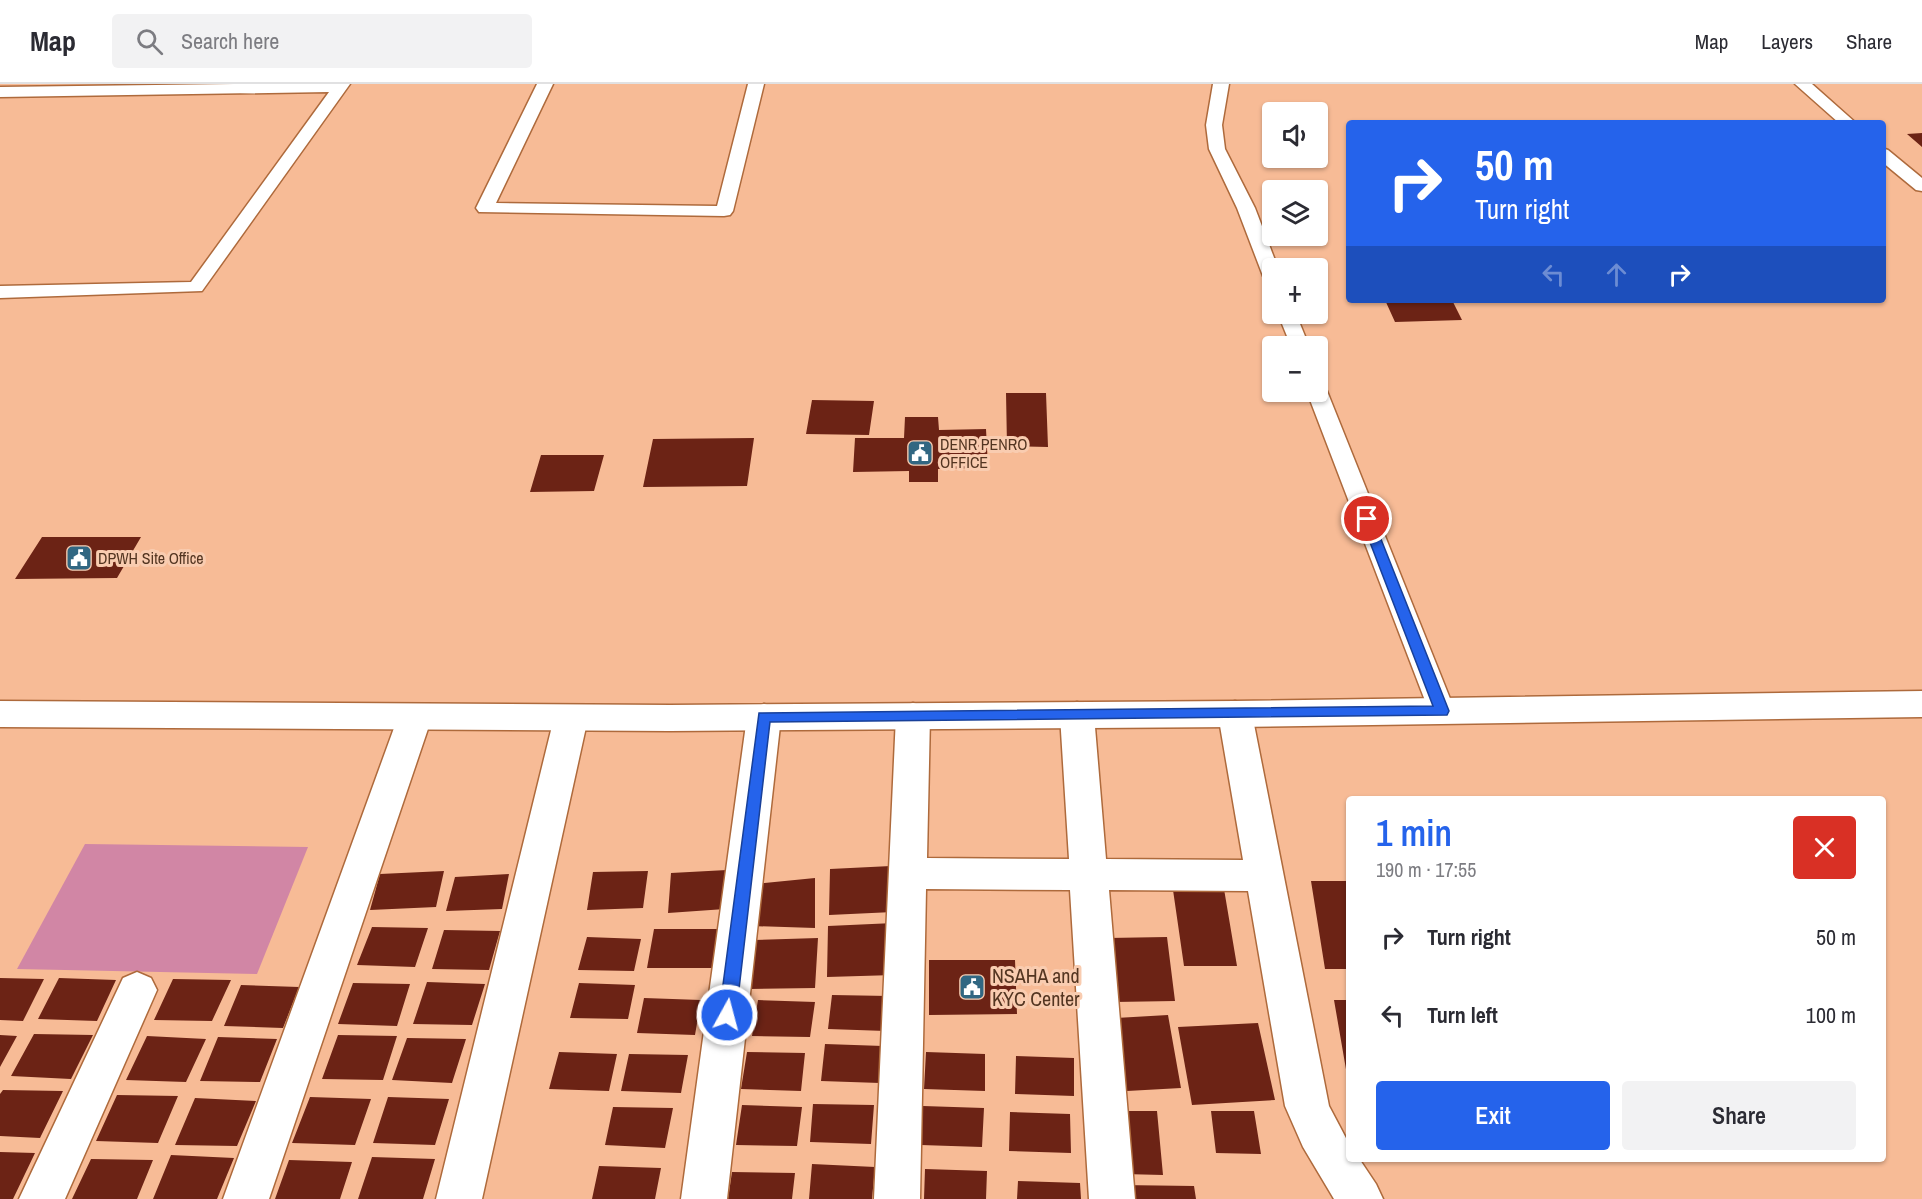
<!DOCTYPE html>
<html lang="en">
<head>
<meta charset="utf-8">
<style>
  body { margin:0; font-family:"Archivo Narrow",sans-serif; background:#f2f2f3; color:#2b2b33; height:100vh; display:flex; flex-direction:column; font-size:22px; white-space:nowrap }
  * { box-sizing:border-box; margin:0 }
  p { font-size:20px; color:#7c7c81 }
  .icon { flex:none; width:33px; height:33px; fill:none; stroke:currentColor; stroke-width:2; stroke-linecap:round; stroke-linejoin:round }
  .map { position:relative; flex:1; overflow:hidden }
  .side { position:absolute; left:1346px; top:712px; width:540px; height:366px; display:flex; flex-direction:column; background:#fff; border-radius:6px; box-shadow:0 2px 4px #0004 }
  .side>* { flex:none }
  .hud { position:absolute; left:1346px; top:36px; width:540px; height:183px; border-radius:6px; box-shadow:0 2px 4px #0004; background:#2563eb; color:#fff; overflow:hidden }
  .tools { position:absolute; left:1262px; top:18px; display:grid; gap:12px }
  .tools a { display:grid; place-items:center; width:66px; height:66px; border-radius:6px; background:#fff; box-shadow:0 2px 4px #0004; font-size:30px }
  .pin { position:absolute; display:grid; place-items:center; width:51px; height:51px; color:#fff; margin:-26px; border:3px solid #fff; border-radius:50%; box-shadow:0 2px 6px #0007 }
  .me { position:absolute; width:66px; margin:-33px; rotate:7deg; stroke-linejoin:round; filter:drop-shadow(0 0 4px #0008) }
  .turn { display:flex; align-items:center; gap:21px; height:126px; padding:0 30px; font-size:27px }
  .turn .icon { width:78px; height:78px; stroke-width:2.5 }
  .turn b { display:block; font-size:42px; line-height:51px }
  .lanes { display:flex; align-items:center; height:57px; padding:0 30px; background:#0003; justify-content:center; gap:30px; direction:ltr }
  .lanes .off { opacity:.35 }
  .round { display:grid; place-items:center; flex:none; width:63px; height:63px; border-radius:6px; background:#f2f2f3 }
  .overview { display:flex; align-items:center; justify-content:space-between; height:102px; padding:0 30px }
  h1 { font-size:36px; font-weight:600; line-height:45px; color:#2563eb }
  .cta { display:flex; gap:12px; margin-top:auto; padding:12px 30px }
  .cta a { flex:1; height:69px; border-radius:6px; background:#2563eb; color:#fff; font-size:24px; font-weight:600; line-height:69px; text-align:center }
  .cta a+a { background:#f2f2f3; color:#2b2b33 }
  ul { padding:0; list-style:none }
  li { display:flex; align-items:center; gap:18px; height:78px; padding:0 30px }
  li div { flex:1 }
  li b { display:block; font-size:22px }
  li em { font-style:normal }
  header { display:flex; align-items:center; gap:36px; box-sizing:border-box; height:84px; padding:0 30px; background:#fff; border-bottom:2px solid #e1e1e2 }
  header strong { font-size:28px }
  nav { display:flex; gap:33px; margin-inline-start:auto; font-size:21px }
  .search { width:420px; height:54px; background:#f2f2f3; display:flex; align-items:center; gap:15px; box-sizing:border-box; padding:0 21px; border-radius:6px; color:#7c7c81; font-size:22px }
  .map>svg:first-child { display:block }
  .green { fill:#d186a5 }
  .building { fill:#6c2315 }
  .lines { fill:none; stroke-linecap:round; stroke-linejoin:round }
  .service-casing { stroke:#ae6a3c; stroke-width:3 }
  .minor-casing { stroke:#ae6a3c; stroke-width:3 }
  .tertiary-casing { stroke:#ae6a3c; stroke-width:3 }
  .service { fill:#fff; fill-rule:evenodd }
  .minor { fill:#fff; fill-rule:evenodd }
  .tertiary { fill:#fff; fill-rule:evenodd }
  .route { fill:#2563eb; stroke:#184099; stroke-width:1.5 }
  .labels { text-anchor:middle; stroke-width:6; stroke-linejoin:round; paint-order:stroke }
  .poi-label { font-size:16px; fill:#533521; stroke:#f9ccb0; text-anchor:start }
  .near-poi-label { font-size:20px; fill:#533521; stroke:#f9ccb0; text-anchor:start }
</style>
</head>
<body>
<header>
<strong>Map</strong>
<div class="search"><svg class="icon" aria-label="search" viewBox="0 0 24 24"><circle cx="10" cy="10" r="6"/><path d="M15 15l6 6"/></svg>Search here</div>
<nav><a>Map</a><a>Layers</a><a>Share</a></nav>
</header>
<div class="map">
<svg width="1922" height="1115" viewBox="0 0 1922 1115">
  <rect width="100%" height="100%" fill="#f7bb96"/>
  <path class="green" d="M 85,760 L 308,763 L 257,890 L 17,885 Z"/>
  <path class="building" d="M 1922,49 L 1922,63 L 1907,50 Z
    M 1385,216 L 1452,216 L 1462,236 L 1395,238 Z
    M 1006,309 L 1046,309 L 1048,363 L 1007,362 Z
    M 812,316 L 874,317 L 869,351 L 806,350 Z
    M 905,333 L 938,333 L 939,346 L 986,345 L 988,384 L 938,385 L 938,398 L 909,398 L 909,387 L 853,388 L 855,354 L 904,354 Z
    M 754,354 L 747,402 L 643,403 L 653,355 Z
    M 541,371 L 604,371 L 594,407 L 530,408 Z
    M 42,453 L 141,453 L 117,494 L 15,495 Z
    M 891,782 L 893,828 L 829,831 L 830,785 Z
    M 727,786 L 725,825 L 668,829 L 671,789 Z
    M 444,787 L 436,823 L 370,826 L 380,790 Z
    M 648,787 L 643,824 L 587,826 L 593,788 Z
    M 509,790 L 502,825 L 446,827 L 455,793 Z
    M 815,794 L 815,844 L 752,842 L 754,800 Z
    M 1311,797 L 1348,797 L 1348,885 L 1325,885 Z
    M 1224,805 L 1237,882 L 1184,882 L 1173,806 Z
    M 894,839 L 894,891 L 827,893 L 828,842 Z
    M 372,843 L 428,844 L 415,883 L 357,881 Z
    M 654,845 L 721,845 L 715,884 L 647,884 Z
    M 444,846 L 500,847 L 489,886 L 432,885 Z
    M 587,853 L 641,855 L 634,887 L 578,886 Z
    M 1167,853 L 1175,917 L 1114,918 L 1108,854 Z
    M 818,854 L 815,904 L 749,905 L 753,856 Z
    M 929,876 L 1015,876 L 1017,930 L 929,931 Z
    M 0,894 L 44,895 L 23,937 L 0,936 Z
    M 59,894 L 116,896 L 97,937 L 38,935 Z
    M 173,895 L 231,896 L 212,937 L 154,936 Z
    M 427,898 L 485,900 L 472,941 L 413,940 Z
    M 353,899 L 410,900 L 397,942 L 338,940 Z
    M 579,899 L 635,901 L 628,935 L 570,934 Z
    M 241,901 L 299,903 L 283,944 L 224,942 Z
    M 832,911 L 889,912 L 886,947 L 828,945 Z
    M 644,914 L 701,916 L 695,951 L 637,949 Z
    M 758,916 L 815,918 L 810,953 L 752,952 Z
    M 1334,916 L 1348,916 L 1348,991 L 1347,991 Z
    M 1168,931 L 1181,1004 L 1127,1007 L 1116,934 Z
    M 1258,939 L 1275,1016 L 1192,1021 L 1178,943 Z
    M 34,950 L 93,951 L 71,995 L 11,992 Z
    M 0,951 L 17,952 L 0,983 Z
    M 338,951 L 397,952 L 383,996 L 322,995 Z
    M 147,952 L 206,955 L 186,998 L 126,996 Z
    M 218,953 L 277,955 L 260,998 L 200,997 Z
    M 407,954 L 466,955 L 452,999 L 392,996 Z
    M 825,960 L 883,962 L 880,999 L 821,997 Z
    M 559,968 L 617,970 L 609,1007 L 549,1005 Z
    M 747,968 L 805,969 L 801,1007 L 741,1005 Z
    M 926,968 L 985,970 L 985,1007 L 924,1005 Z
    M 629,970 L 688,971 L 681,1009 L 621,1007 Z
    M 1016,972 L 1074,974 L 1074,1012 L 1015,1010 Z
    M 3,1006 L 63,1007 L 40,1054 L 0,1052 L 0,1010 Z
    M 117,1011 L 178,1012 L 158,1059 L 96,1057 Z
    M 310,1013 L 371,1015 L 355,1061 L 292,1059 Z
    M 388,1013 L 449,1015 L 435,1061 L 373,1059 Z
    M 195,1014 L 256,1017 L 237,1062 L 175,1061 Z
    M 813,1020 L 874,1021 L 871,1060 L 810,1058 Z
    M 742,1021 L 802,1023 L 797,1062 L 736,1061 Z
    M 923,1022 L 984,1024 L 982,1063 L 921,1061 Z
    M 613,1023 L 673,1024 L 665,1064 L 605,1061 Z
    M 1119,1027 L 1157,1027 L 1163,1091 L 1123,1090 Z
    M 1211,1027 L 1254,1027 L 1261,1070 L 1216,1069 Z
    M 1010,1028 L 1070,1030 L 1071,1069 L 1009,1067 Z
    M 0,1068 L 35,1069 L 13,1115 L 0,1115 Z
    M 171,1071 L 234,1074 L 217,1115 L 153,1115 Z
    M 372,1073 L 435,1075 L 423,1115 L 358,1115 Z
    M 91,1075 L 153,1076 L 137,1115 L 72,1115 Z
    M 289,1076 L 352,1078 L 340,1115 L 275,1115 Z
    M 812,1080 L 875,1083 L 872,1115 L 809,1115 Z
    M 599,1082 L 661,1084 L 655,1115 L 592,1115 Z
    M 925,1085 L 987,1087 L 986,1115 L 924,1115 Z
    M 732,1088 L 795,1089 L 792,1115 L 728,1115 Z
    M 1018,1097 L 1080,1099 L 1081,1115 L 1017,1115 Z
    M 1120,1101 L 1194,1102 L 1196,1115 L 1121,1115 Z"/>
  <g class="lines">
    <g class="service-casing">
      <path id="service" d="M 234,0 L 350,0 L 202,207 L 0,214 L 0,202 L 191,198 L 329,8 L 0,13 L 0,3 Z
        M 537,0 L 553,0 L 496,119 L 717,122 L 748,0 L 764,0 L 733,127 L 730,131 L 724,132 L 479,128 L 476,124 Z
        M 1213,0 L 1229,0 L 1222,41 L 1225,65 L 1255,124 L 1278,184 L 1272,184 L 1272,197 L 1266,196 L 1263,192 L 1237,124 L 1209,65 L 1206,41 Z
        M 1795,0 L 1812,0 L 1856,39 L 1839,39 Z
        M 1882,64 L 1888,66 L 1922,94 L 1922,107 L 1916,106 L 1882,78 Z
        M 1278,230 L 1296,230 L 1309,262 L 1291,262 Z
        M 1317,301 L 1324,303 L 1327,307 L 1455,627 L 1451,634 L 1442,636 L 1433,634 L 1429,627 L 1307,308 L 1317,308 Z"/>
    </g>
    <g class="minor-casing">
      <path id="minor" d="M 1235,617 L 1247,621 L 1252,630 L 1329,1022 L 1348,1058 L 1348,1076 L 1360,1076 L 1376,1100 L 1383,1115 L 1334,1115 L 1303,1063 L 1285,1022 L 1248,807 L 1109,806 L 1135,1115 L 1089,1115 L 1070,806 L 926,805 L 920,1115 L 874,1115 L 896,632 L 901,623 L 913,619 L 925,623 L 930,632 L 927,774 L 1069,775 L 1060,631 L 1065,622 L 1077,618 L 1089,622 L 1094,631 L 1106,775 L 1243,776 L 1218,630 L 1223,621 Z
        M 415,620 L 427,624 L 432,633 L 269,1115 L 223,1115 L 398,633 L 403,624 Z
        M 764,620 L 776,624 L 781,633 L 727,1115 L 681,1115 L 747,633 L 752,624 Z
        M 571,621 L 583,625 L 588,634 L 482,1115 L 436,1115 L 554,634 L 559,625 Z
        M 137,888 L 151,894 L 157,906 L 65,1115 L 19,1115 L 123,894 Z"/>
    </g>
    <g class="tertiary-casing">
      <path id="tertiary" d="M 1922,607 L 1922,633 L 1235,643 L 670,647 L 0,643 L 0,617 L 670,621 L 1235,617 Z"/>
    </g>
    <use href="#service" class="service"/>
    <use href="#minor" class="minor"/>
    <use href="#tertiary" class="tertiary"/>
  </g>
  <path class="route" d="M 1367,431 L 1373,435 L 1449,627 L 1447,631 L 770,638 L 736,931 L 733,937 L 727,939 L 721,937 L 719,931 L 759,629 L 1433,622 L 1361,435 Z"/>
  <defs>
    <g id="civic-square" transform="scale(1.35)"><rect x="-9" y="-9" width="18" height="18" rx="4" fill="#316782" stroke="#f9ccb0"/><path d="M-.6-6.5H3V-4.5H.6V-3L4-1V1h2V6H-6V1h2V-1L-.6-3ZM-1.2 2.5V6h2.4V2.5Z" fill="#fff"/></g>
  </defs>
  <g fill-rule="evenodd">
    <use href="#civic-square" x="920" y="369"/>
    <use href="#civic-square" x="79" y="474"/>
    <use href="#civic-square" x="972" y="903"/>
  </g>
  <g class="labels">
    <g class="poi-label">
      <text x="940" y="366">DENR PENRO<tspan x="940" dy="18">OFFICE</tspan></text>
      <text x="98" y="480">DPWH Site Office</text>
    </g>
    <g class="near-poi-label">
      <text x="992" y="899">NSAHA and<tspan x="992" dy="23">KYC Center</tspan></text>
    </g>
  </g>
</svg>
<div class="tools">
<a><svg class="icon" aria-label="sound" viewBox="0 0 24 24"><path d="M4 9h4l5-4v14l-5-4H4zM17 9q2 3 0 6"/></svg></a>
<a><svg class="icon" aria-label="layers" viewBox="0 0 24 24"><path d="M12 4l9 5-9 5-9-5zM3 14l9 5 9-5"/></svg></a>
<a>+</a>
<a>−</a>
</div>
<div class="pin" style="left:1367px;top:435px;background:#d93025"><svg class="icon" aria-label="arrive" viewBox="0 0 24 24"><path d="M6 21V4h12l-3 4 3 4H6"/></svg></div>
<svg class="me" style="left:727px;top:931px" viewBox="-20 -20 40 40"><circle r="17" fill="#2563eb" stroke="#fff" stroke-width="3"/><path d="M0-11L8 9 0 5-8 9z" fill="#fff"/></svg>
<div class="hud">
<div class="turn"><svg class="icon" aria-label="right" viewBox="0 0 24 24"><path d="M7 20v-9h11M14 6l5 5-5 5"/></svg><div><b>50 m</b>Turn right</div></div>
<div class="lanes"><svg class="icon off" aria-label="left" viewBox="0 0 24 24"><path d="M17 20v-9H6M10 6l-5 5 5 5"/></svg><svg class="icon off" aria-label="ahead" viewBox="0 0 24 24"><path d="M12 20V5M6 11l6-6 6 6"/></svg><svg class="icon" aria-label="right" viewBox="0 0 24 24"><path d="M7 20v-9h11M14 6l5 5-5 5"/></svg></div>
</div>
<section class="side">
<div class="overview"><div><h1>1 min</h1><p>190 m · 17:55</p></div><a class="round" style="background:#d93025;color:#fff"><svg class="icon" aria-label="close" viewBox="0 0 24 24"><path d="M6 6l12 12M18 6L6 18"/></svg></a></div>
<ul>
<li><svg class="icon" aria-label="right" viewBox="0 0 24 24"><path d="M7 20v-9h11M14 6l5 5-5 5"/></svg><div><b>Turn right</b></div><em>50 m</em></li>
<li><svg class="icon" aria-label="left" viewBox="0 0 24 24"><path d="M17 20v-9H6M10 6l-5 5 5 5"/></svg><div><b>Turn left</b></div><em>100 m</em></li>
</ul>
<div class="cta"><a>Exit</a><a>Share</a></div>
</section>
</div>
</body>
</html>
